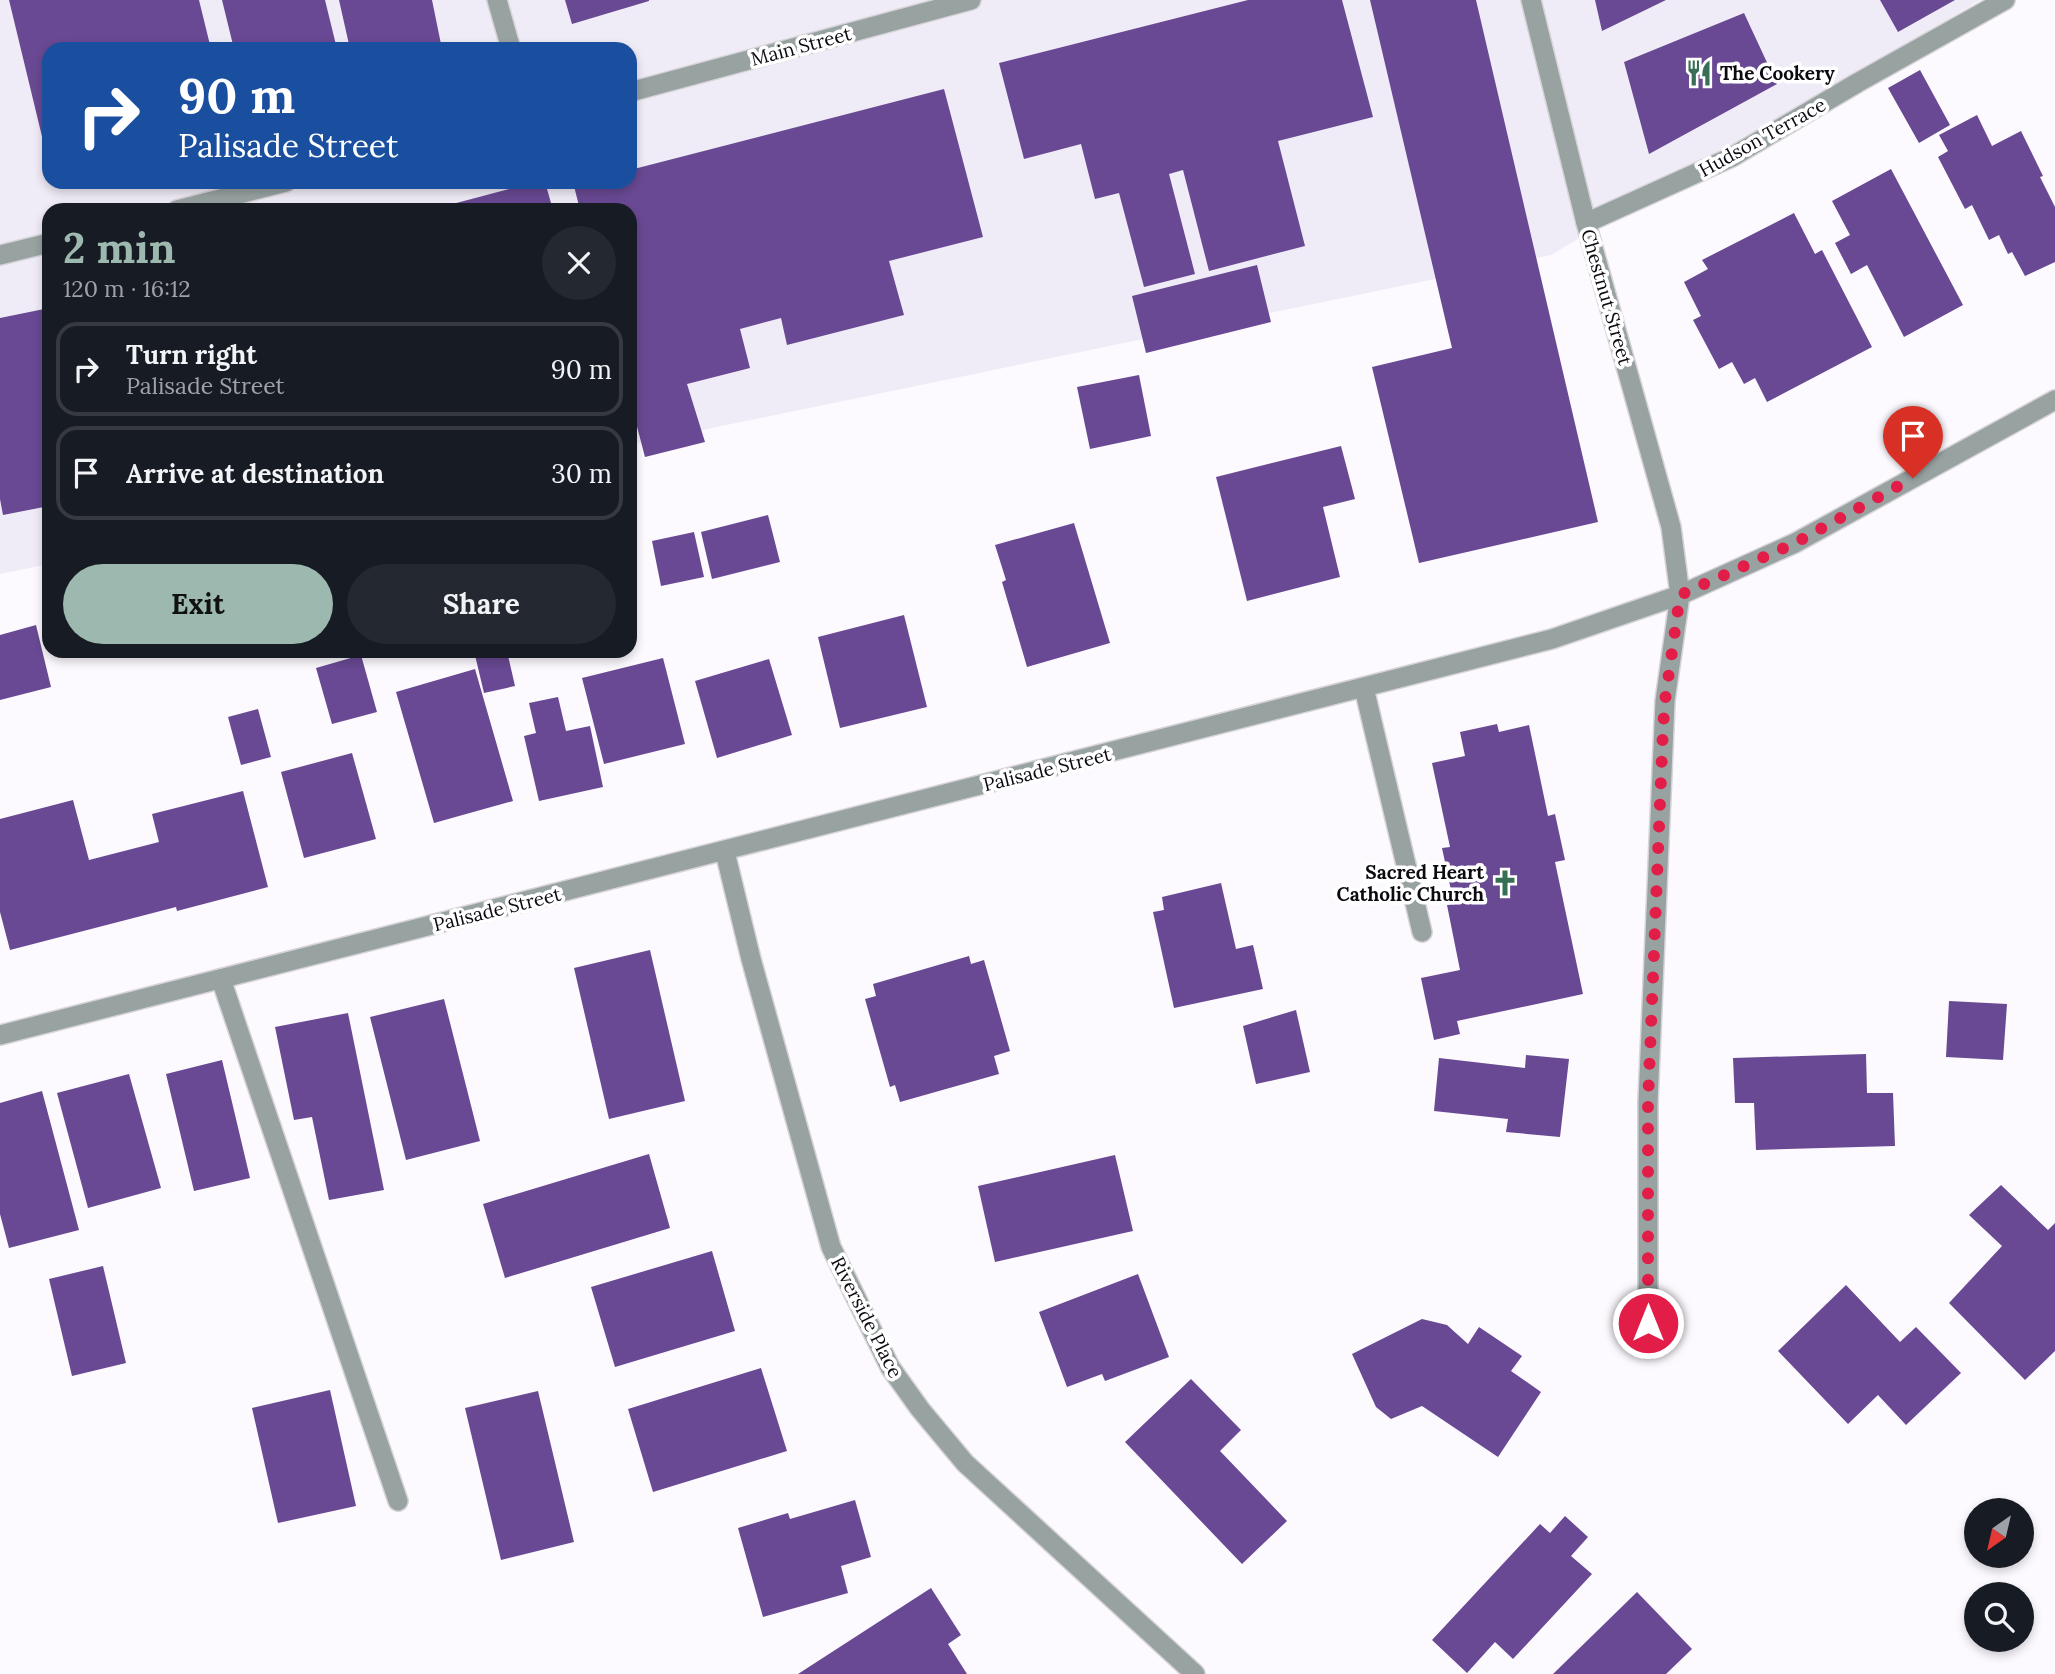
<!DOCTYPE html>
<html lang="en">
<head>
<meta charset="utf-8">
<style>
  body { margin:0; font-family:Lora,serif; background:#242831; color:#f1f3f6; height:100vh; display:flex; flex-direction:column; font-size:26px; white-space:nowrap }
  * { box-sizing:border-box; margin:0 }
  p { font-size:23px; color:#9ea1a6 }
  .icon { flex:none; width:38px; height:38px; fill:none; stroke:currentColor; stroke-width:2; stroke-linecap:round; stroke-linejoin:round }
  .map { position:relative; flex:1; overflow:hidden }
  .panel { position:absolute; left:42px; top:203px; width:595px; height:455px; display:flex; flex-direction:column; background:#171b24; border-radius:21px; box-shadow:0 4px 10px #0003 }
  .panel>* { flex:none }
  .hud { position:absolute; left:42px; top:42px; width:595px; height:147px; border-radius:21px; box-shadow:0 4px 10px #0003; background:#1a4fa0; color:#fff; overflow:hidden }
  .needle { width:46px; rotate:214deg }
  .tools { position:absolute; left:1964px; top:1498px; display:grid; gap:14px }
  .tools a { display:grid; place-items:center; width:70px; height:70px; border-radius:50%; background:#171b24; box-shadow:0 4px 10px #0003; font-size:35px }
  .pin { position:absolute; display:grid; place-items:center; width:60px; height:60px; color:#fff; margin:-72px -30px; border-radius:50% 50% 50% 0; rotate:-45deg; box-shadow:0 0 7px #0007 }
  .pin .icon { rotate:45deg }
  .me { position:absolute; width:77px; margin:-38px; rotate:0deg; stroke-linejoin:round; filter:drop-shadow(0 0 5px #0008) }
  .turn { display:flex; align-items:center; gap:24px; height:147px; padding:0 21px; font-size:32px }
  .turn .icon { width:91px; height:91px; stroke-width:2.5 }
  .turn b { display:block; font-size:49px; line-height:60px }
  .round { display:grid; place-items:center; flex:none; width:74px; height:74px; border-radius:37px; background:#242831 }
  .summary { display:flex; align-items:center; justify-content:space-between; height:119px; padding:0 21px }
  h1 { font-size:42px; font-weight:700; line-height:52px; color:#9db8ae }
  .button { display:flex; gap:14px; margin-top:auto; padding:14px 21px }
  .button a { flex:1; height:80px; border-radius:42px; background:#9db8ae; color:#111; font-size:28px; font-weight:700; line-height:80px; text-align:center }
  .button a+a { background:#242831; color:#f1f3f6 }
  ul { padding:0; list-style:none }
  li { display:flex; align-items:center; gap:21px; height:94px; margin:0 14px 10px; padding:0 7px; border:4px solid #363941; border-radius:21px }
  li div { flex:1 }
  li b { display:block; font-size:26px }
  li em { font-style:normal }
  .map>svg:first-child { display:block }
  .built { fill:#f0ecf7; fill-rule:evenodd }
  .building { fill:#694993 }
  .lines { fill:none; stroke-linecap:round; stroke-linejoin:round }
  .service-casing { stroke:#d6d4d8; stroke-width:22 }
  .minor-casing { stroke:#d6d4d8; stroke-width:22 }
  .service { stroke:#98a2a1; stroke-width:19 }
  .minor { stroke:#98a2a1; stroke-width:19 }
  .route { stroke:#e11d48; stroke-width:12; stroke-dasharray:0 21.6 }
  .labels { text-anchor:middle; stroke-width:7; stroke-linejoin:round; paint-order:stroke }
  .street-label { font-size:19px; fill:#0c0a10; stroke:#fff }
  .poi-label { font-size:19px; font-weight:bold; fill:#0c0a10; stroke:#fff; text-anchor:start }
</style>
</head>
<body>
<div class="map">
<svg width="2055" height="1674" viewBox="0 0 2055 1674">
  <rect width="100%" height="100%" fill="#fcfafe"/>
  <path class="built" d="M 0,0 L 1980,0 L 1551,255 L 630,445 L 630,210 L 49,210 L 49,564 L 0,574 ZM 49,49 L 630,49 L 630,182 L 49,182 Z"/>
  <path class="building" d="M 9,0 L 199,0 L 211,49 L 49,49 L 49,148 L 45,149 Z
    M 222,0 L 325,0 L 337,49 L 234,49 Z
    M 339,0 L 432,0 L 442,49 L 401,49 L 400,44 L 377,49 L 350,49 Z
    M 565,0 L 649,0 L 649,1 L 572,24 Z
    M 1248,0 L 1342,0 L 1373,117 L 1278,141 L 1305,246 L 1209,271 L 1183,170 L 1169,174 L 1195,274 L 1144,287 L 1119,193 L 1095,199 L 1081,144 L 1024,159 L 999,63 Z
    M 1370,0 L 1476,0 L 1598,522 L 1419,563 L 1372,367 L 1452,348 Z
    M 1595,0 L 1666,0 L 1602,31 Z
    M 1880,0 L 1955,0 L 1898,32 Z
    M 1744,13 L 1777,84 L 1649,154 L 1624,62 Z
    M 1920,70 L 1950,125 L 1919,143 L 1888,88 Z
    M 944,89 L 983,237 L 889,261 L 904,315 L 787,345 L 781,318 L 740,329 L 750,368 L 687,384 L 705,442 L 645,457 L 630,400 L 630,210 L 580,210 L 574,186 L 590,182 L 630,182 L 630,170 Z
    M 1977,115 L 1992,146 L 2021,131 L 2043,176 L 2040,177 L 2055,207 L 2055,262 L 2025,276 L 2012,252 L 2008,254 L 1999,235 L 1989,240 L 1972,205 L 1965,209 L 1938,157 L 1948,151 L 1939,135 Z
    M 1891,169 L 1963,305 L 1904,337 L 1867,265 L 1851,274 L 1835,243 L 1850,235 L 1832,201 Z
    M 536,182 L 545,182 L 553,210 L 430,210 Z
    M 1794,213 L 1815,254 L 1822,250 L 1872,347 L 1767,402 L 1755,378 L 1744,384 L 1732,362 L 1719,369 L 1693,320 L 1701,316 L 1684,282 L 1708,269 L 1702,260 Z
    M 1257,265 L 1271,322 L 1146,353 L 1132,296 Z
    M 49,308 L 49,506 L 3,515 L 0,499 L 0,318 Z
    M 1139,375 L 1151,436 L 1090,449 L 1077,387 Z
    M 1341,446 L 1355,499 L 1323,507 L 1340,577 L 1247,601 L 1216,477 Z
    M 768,515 L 780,562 L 712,579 L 701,532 Z
    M 1074,523 L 1110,643 L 1027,667 L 1002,582 L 1006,580 L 995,545 Z
    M 694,532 L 704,577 L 661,586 L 652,541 Z
    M 904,615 L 927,707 L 840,728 L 818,637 Z
    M 36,625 L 51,687 L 0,700 L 0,635 Z
    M 474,651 L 507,651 L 515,686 L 484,693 Z
    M 361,655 L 377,712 L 332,724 L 316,668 Z
    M 663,658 L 685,744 L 604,764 L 582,678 Z
    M 769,659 L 792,735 L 717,758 L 695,681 Z
    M 475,669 L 513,801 L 434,823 L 396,692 Z
    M 558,697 L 566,731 L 590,726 L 603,787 L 539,801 L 524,736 L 536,733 L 529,703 Z
    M 258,709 L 271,757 L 241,765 L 228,717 Z
    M 1497,724 L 1499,732 L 1529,725 L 1548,816 L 1555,814 L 1565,860 L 1555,862 L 1583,994 L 1457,1021 L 1460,1034 L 1434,1040 L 1421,978 L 1460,970 L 1447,905 L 1454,904 L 1442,848 L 1450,847 L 1432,763 L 1465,756 L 1460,732 Z
    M 352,753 L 376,839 L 304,858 L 281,772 Z
    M 243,791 L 268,887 L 177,911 L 176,907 L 10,950 L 0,912 L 0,819 L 73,800 L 89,860 L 159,842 L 152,814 Z
    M 1221,883 L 1236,949 L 1253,945 L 1263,989 L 1174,1008 L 1153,912 L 1164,910 L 1162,897 Z
    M 650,950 L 685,1101 L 609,1119 L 574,968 Z
    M 969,956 L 971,964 L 984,960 L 1010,1051 L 994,1056 L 999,1074 L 900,1102 L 895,1085 L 890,1087 L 865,999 L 876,996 L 873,984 Z
    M 444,999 L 480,1141 L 406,1160 L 370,1017 Z
    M 1949,1001 L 2007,1004 L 2003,1060 L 1946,1057 Z
    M 1296,1010 L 1310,1072 L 1256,1084 L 1243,1026 Z
    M 348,1013 L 384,1190 L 329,1200 L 312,1117 L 294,1120 L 275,1027 Z
    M 1866,1054 L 1867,1093 L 1893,1093 L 1895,1146 L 1756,1150 L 1754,1103 L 1735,1103 L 1733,1058 Z
    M 1526,1055 L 1569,1059 L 1560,1137 L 1506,1132 L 1508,1119 L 1434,1111 L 1439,1058 L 1525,1068 Z
    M 222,1060 L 250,1178 L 194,1191 L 166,1074 Z
    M 129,1074 L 161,1188 L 88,1208 L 57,1093 Z
    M 42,1091 L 79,1230 L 9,1248 L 0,1214 L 0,1103 Z
    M 649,1154 L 670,1228 L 505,1278 L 483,1204 Z
    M 1115,1155 L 1133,1231 L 995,1262 L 978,1186 Z
    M 2001,1185 L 2048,1230 L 2055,1223 L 2055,1351 L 2025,1380 L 1949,1303 L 2002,1246 L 1969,1215 Z
    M 712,1251 L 735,1331 L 615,1367 L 591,1287 Z
    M 103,1266 L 126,1363 L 72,1376 L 49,1279 Z
    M 1138,1274 L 1169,1357 L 1105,1381 L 1102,1374 L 1067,1387 L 1039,1312 Z
    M 1846,1285 L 1900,1342 L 1916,1327 L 1961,1373 L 1906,1425 L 1878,1395 L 1848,1424 L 1778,1351 Z
    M 1422,1319 L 1447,1325 L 1468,1344 L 1479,1327 L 1522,1356 L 1511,1371 L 1541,1392 L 1498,1457 L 1422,1406 L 1391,1419 L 1376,1407 L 1352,1354 Z
    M 761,1368 L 787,1451 L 653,1492 L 628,1409 Z
    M 1191,1379 L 1241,1430 L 1220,1451 L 1287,1521 L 1242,1564 L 1125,1442 Z
    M 330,1390 L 356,1506 L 278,1523 L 252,1408 Z
    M 538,1391 L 574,1542 L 501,1560 L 465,1408 Z
    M 855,1500 L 871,1557 L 841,1566 L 848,1593 L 763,1617 L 738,1528 L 788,1513 L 790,1519 Z
    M 1565,1516 L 1588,1537 L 1571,1556 L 1592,1574 L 1513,1659 L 1495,1642 L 1467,1673 L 1432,1640 L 1540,1524 L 1550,1533 Z
    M 931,1588 L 961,1635 L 948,1644 L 967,1674 L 798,1674 Z
    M 1637,1592 L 1692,1649 L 1666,1674 L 1553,1674 Z"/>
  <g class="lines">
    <g class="service-casing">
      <path id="service" d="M 1586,223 L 1732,157 L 1857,83 L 2005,0
        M 1364,688 L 1422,932
        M 221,979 L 398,1501"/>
    </g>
    <g class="minor-casing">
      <path id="minor" d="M 497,0 L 511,49
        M 1531,0 L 1586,223 L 1671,527 L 1680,595 L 1665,701 L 1648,1102 L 1648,1323
        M 630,92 L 971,0
        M 177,210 L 286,182
        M 0,255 L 49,243
        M 725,852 L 751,959 L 831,1247 L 890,1367 L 920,1409 L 965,1463 L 1195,1674
        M 0,1035 L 1552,639 L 1680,595 L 1795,543 L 2055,400"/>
    </g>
    <use href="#service" class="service"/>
    <use href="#minor" class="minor"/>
  </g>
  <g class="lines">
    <path class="route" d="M 1648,1323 L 1648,1102 L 1663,728 L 1665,701 L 1680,595 L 1795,543 L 1913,478"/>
  </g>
  <defs>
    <g id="restaurant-bare" transform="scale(2.1)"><path d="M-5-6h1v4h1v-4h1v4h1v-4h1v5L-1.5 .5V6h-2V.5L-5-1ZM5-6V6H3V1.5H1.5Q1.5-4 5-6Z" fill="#376f56" stroke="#fff" stroke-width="2.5" paint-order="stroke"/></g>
    <g id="church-bare" transform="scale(2.1)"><path d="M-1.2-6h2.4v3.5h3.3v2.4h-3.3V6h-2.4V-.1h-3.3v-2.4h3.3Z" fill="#376f56" stroke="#fff" stroke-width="2.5" paint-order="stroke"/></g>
  </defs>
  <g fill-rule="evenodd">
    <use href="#restaurant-bare" x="1699" y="73"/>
    <use href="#church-bare" x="1505" y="883"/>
  </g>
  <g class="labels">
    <g class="street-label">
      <text transform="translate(801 46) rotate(-15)" y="7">Main Street</text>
      <text transform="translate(1762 137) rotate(-29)" y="7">Hudson Terrace</text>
      <text transform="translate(1607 297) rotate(74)" y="7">Chestnut Street</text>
      <text transform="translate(1047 769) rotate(-14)" y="7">Palisade Street</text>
      <text transform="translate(497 909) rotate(-14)" y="7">Palisade Street</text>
      <text transform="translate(867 1317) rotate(63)" y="7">Riverside Place</text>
    </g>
    <g class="poi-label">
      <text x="1720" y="80">The Cookery</text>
      <text x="1484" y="879" text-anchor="end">Sacred Heart<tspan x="1484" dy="22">Catholic Church</tspan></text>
    </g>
  </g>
</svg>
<div class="tools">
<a><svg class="needle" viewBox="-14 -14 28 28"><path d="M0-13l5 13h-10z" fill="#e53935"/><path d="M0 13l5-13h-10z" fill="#9ea1a6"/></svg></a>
<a><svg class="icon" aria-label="search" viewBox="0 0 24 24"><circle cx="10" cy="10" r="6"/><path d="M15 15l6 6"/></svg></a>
</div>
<div class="pin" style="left:1913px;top:478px;background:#d93025"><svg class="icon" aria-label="arrive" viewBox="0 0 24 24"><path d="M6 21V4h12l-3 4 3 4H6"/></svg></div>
<svg class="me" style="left:1648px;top:1323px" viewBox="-20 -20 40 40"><circle r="17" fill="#e11d48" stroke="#fff" stroke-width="3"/><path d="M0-11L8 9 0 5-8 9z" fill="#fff"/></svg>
<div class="hud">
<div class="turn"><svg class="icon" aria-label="right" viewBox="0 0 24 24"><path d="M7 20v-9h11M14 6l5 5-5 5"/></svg><div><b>90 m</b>Palisade Street</div></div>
</div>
<section class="panel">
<div class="summary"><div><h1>2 min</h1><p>120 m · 16:12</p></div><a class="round"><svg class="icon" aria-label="close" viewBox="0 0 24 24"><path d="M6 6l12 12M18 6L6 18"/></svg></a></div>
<ul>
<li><svg class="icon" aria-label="right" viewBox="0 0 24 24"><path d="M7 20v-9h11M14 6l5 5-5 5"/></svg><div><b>Turn right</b><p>Palisade Street</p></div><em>90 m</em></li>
<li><svg class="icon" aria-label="arrive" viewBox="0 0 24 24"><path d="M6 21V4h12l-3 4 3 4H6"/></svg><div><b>Arrive at destination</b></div><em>30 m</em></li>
</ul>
<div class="button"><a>Exit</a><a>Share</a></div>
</section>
</div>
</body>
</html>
